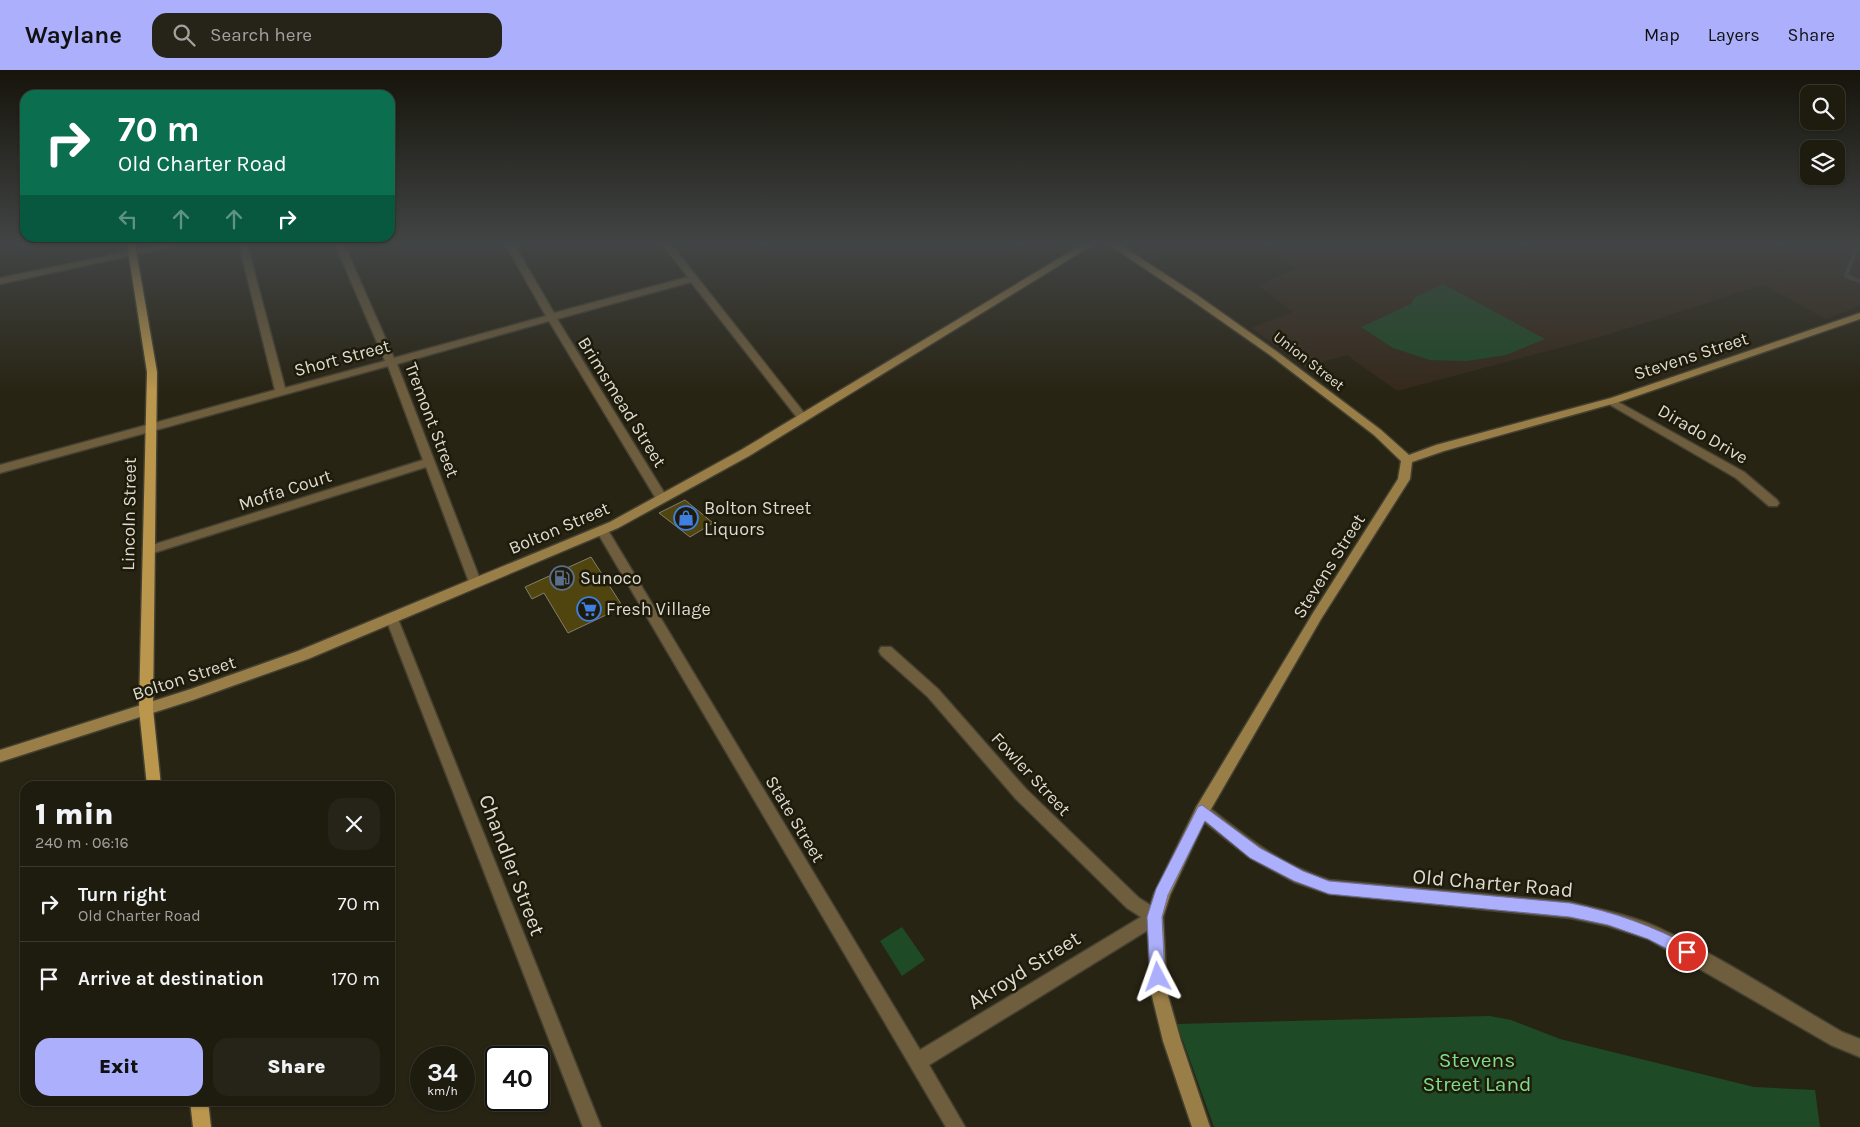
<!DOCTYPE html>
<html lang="en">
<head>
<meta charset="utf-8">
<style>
  body { margin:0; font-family:Karla,sans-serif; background:#262418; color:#f1f3f6; height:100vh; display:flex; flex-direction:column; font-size:19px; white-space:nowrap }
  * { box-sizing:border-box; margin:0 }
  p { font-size:16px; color:#a1a19e }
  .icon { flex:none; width:28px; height:28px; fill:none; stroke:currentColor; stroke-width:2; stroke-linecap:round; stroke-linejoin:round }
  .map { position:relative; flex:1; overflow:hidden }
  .drawer { position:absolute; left:20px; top:711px; width:375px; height:325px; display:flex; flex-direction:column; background:#1e1b0f; border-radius:15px; box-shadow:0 1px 4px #0004,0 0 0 1px #3c392f }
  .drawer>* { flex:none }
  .hud { position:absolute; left:20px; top:20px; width:375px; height:152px; border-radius:15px; box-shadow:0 1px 4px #0004,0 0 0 1px #3c392f; background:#0b6e4f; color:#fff; overflow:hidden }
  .fabs { position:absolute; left:1800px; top:15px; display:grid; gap:10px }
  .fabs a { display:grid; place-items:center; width:45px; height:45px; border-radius:10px; background:#1e1b0f; box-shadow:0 1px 4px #0004,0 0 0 1px #3c392f; font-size:25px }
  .speed { position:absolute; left:410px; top:976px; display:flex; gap:10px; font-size:25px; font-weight:700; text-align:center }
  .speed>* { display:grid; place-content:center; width:65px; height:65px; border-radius:50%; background:#1e1b0f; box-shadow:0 1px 4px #0004,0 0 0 1px #3c392f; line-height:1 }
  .speed small { font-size:12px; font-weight:400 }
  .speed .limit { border:2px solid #111; border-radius:8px; background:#fff; color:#111 }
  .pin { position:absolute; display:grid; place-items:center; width:42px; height:42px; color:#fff; margin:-21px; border:2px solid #fff; border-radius:50%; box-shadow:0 1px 5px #0007 }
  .me { position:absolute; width:55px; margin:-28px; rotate:356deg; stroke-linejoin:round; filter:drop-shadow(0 0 4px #0008) }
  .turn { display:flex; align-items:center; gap:18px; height:105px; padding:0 15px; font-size:22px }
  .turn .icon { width:65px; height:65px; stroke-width:2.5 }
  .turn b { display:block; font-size:35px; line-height:42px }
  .lanes { display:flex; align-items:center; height:48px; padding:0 15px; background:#0003; justify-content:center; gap:25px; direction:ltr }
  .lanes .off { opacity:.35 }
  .round { display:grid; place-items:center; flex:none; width:52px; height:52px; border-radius:15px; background:#262418 }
  .headline { display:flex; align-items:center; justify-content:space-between; height:85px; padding:0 15px }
  h1 { font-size:30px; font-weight:800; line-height:38px }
  .action { display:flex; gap:10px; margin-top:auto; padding:10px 15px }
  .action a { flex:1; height:58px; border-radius:15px; background:#acaffb; color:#111; font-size:20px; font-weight:800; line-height:58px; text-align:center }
  .action a+a { background:#262418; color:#f1f3f6 }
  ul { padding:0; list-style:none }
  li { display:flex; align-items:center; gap:15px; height:75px; padding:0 15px; border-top:1px solid #3c392f }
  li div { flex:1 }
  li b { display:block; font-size:19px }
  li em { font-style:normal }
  header { display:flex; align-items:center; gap:30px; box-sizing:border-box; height:70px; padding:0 25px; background:#acaffb; color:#111 }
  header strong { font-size:24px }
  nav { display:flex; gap:28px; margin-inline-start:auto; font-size:18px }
  .search { width:350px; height:45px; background:#262418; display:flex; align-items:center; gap:12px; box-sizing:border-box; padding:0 18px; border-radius:15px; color:#a1a19e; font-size:19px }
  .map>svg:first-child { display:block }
  .education { fill:#35291b }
  .green { fill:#1e4a26 }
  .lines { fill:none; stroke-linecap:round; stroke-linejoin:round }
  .stream { stroke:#444a4c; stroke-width:4 }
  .building { fill:#50450f; stroke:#827e6c }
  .street-casing { stroke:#454132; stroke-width:3 }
  .secondary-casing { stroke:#454132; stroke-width:3 }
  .primary-casing { stroke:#454132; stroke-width:3 }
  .street { fill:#6f5e3d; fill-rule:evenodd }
  .secondary { fill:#9a7e47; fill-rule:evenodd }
  .primary { fill:#bb974e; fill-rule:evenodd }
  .route { fill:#acaffb; stroke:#7072a3 }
  .labels { text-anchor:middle; stroke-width:5; stroke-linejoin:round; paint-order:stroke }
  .far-street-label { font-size:15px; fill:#dddbd1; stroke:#1e1b0b }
  .street-label { font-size:18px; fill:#dddbd1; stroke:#1e1b0b }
  .poi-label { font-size:18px; fill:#dddbd1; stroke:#1e1b0b; text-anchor:start }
  .near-street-label { font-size:21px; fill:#dddbd1; stroke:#1e1b0b }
  .near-park-label { font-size:21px; fill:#7cde8b; stroke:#1e1b0b }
</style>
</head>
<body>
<header>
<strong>Waylane</strong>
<div class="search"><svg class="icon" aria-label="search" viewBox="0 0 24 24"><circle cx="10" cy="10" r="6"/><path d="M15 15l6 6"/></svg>Search here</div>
<nav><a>Map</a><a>Layers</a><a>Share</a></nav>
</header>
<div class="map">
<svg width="1860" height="1057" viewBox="0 0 1860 1057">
  <rect width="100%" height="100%" fill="#282414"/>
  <path class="education" d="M 1123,174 L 1195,174 L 1149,191 Z
    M 1258,174 L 1860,174 L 1860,236 L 1826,249 L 1763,215 L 1600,267 L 1397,321 L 1347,285 L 1305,297 L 1251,258 L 1293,242 L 1257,215 L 1296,199 Z"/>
  <path class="green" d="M 1443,214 L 1545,269 L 1506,285 L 1467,291 L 1430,290 L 1393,278 L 1361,257 L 1411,234 L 1414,228 Z
    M 902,857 L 925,890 L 902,906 L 880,871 Z
    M 1490,946 L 1511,950 L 1560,969 L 1754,1017 L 1815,1020 L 1820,1057 L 1214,1057 L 1177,954 Z"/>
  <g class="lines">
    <path class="stream" d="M 1860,178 L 1856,179 L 1846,206 L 1860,211"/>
  </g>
  <path class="building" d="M 685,430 L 713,453 L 690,467 L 659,443 Z
    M 591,487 L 623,537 L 568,563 L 544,523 L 532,529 L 525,517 Z"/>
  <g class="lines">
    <g class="street-casing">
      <path id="street" d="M 165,174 L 184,174 L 0,214 L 0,208 Z
        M 239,174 L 247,174 L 285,318 L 385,291 L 335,174 L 344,174 L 394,288 L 546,246 L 505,174 L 514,174 L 554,243 L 688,207 L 662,174 L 671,174 L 808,348 L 807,350 L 799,350 L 691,212 L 557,249 L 668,429 L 662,433 L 658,432 L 549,251 L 397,294 L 481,512 L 475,517 L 469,512 L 426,397 L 150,484 L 144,480 L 146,477 L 423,390 L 388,296 L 0,403 L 0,395 L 275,320 Z
        M 1611,328 L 1744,402 L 1777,430 L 1779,433 L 1777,436 L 1769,436 L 1736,408 L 1607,333 L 1606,331 Z
        M 602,456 L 606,457 L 920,980 L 1141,847 L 1127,838 L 1016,729 L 928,627 L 881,585 L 879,581 L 881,577 L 891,577 L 938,619 L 1026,719 L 1139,828 L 1161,842 L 1163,847 L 1161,852 L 929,995 L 965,1057 L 946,1057 L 596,460 Z
        M 392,544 L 396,546 L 398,549 L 601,1057 L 583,1057 L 386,549 L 388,546 Z
        M 1202,734 L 1207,736 C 1249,769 1278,793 1329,810 L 1570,832 C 1599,839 1630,845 1657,857 C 1721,887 1782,927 1842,962 L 1860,969 L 1860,987 L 1831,975 L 1648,869 L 1608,856 L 1570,848 L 1329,824 L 1294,812 L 1250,788 L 1197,746 L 1195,741 L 1197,736 Z"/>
    </g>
    <g class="secondary-casing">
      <path id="secondary" d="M 1083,174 L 1094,174 L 749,386 L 618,458 L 308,589 L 193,630 L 0,692 L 0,680 L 191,619 L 298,581 L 610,452 L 741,380 Z
        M 1108,174 L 1119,174 L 1197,225 L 1276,281 L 1381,360 L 1409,385 L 1436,375 L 1611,328 L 1860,243 L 1860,249 L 1619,332 L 1444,381 L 1412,392 L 1410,409 L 1321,549 L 1207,746 L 1170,825 L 1163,847 L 1167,922 L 1181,971 L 1210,1057 L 1192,1057 L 1163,971 L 1151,922 L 1147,847 L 1154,824 L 1197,736 L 1313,543 L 1398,409 L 1401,391 L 1374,365 L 1270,285 L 1190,229 Z"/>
    </g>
    <g class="primary-casing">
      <path id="primary" d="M 127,174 L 135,174 L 157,302 L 153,639 L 161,716 L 147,716 L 139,639 L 147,302 Z
        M 190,1031 L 208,1031 L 211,1057 L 193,1057 Z"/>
    </g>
    <use href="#street" class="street"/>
    <use href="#secondary" class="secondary"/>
    <use href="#primary" class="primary"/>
  </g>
  <linearGradient id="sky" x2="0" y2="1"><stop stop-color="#16140b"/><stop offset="0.54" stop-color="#424545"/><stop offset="1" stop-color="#424545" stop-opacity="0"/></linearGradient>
  <rect width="1860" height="322" fill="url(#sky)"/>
  <path class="route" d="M 1202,735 L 1260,778 L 1303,801 L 1329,811 L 1570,833 C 1614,842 1653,856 1692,877 L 1694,882 L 1692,887 L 1687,889 L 1648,869 L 1608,855 L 1570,847 L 1329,824 L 1294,811 L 1250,788 L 1205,751 L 1168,825 L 1162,847 L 1165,907 L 1163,912 L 1158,915 L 1152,912 L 1150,907 L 1147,847 L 1156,819 L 1198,737 Z"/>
  <defs>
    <g id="shop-ring" transform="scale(1.25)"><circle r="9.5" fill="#1e1b0b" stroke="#3f7fe0" stroke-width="1.5"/><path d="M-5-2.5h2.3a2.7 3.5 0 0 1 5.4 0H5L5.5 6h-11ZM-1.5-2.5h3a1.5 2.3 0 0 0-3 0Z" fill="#3f7fe0"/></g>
    <g id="fuel-ring" transform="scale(1.25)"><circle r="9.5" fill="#1e1b0b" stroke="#5c6f8a" stroke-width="1.5"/><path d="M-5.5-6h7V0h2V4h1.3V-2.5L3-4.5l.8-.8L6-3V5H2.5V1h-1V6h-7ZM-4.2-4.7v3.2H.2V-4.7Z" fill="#5c6f8a"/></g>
    <g id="supermarket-ring" transform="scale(1.25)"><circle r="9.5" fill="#1e1b0b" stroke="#3f7fe0" stroke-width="1.5"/><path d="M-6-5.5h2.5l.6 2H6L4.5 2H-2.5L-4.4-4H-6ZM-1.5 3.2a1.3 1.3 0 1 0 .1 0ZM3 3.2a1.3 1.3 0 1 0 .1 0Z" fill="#3f7fe0"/></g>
  </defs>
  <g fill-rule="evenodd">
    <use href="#shop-ring" x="686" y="448"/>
    <use href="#fuel-ring" x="562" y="508"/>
    <use href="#supermarket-ring" x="589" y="539"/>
  </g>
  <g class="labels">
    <g class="far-street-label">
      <text transform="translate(1309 291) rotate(38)" y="5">Union Street</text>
    </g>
    <g class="street-label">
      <text transform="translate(1691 286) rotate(-18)" y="6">Stevens Street</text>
      <text transform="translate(342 288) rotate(-15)" y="6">Short Street</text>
      <text transform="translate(622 332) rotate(58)" y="6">Brimsmead Street</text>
      <text transform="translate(432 350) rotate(69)" y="6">Tremont Street</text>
      <text transform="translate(1703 364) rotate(30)" y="6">Dirado Drive</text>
      <text transform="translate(285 420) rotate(-18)" y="6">Moffa Court</text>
      <text transform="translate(129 444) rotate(-89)" y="6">Lincoln Street</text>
      <text transform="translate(559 458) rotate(-23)" y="6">Bolton Street</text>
      <text transform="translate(1329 496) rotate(-58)" y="6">Stevens Street</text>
      <text transform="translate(184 608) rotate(-18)" y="6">Bolton Street</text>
      <text transform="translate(1031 704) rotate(47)" y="6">Fowler Street</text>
      <text transform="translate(795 749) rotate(59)" y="6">State Street</text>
    </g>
    <g class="poi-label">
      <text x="704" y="444">Bolton Street<tspan x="704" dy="21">Liquors</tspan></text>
      <text x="580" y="514">Sunoco</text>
      <text x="606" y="545">Fresh Village</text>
    </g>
    <g class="near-street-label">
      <text transform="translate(512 795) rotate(69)" y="7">Chandler Street</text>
      <text transform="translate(1493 813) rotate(5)" y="7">Old Charter Road</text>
      <text transform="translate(1024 900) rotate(-32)" y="7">Akroyd Street</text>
    </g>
    <g class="near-park-label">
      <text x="1477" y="997">Stevens<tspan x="1477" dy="24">Street Land</tspan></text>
    </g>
  </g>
</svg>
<div class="fabs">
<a><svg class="icon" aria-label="search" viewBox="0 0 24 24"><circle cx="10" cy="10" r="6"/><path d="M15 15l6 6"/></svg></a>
<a><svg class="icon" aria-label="layers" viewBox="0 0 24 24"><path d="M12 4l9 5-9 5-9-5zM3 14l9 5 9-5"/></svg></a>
</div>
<div class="speed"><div>34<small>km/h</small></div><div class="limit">40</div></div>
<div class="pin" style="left:1687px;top:882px;background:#d93025"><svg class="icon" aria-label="arrive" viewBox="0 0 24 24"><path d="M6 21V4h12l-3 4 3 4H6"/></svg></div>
<svg class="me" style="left:1158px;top:907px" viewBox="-20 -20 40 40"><path d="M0-17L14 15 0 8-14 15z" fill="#acaffb" stroke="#fff" stroke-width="4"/></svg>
<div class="hud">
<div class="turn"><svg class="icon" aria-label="right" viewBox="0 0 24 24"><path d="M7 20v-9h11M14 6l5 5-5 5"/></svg><div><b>70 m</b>Old Charter Road</div></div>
<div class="lanes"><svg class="icon off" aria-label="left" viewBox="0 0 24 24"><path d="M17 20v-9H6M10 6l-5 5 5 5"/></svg><svg class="icon off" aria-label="ahead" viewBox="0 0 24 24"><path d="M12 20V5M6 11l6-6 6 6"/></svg><svg class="icon off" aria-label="ahead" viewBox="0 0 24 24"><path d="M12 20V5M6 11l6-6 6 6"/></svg><svg class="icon" aria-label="right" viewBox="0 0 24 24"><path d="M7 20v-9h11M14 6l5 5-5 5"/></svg></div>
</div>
<section class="drawer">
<div class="headline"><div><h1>1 min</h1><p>240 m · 06:16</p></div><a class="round"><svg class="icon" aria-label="close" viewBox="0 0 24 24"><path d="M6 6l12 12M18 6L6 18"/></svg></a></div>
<ul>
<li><svg class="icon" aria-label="right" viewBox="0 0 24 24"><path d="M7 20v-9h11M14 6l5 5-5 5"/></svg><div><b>Turn right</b><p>Old Charter Road</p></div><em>70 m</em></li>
<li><svg class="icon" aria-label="arrive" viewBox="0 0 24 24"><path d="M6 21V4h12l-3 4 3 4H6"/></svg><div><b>Arrive at destination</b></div><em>170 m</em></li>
</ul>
<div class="action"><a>Exit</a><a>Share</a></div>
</section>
</div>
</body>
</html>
